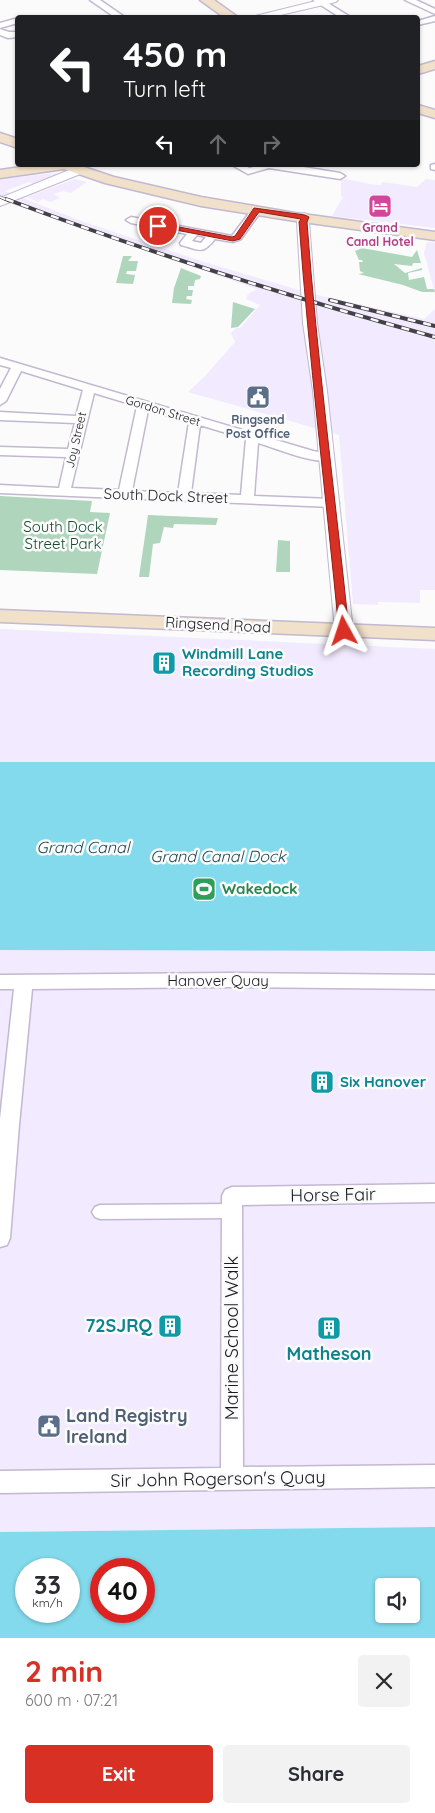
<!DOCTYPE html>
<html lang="en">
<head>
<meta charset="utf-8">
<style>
  body { margin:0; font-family:Quicksand,sans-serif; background:#f2f2f3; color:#2b2b33; height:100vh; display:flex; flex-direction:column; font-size:19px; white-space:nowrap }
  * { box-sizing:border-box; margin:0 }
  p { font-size:16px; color:#7c7c81 }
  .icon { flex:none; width:28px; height:28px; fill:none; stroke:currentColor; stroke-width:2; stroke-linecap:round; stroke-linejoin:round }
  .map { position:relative; height:1638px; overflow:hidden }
  .sheet { display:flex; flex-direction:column; background:#fff; flex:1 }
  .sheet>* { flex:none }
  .guide { position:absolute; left:15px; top:15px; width:405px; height:152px; border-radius:5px; box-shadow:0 1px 4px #0004; background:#202124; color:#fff; overflow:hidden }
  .controls { position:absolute; left:375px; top:1578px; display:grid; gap:10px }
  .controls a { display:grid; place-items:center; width:45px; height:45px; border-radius:5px; background:#fff; box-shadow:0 1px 4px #0004; font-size:25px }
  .speed { position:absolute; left:15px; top:1558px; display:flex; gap:10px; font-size:25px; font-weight:700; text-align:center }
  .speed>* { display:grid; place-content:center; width:65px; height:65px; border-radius:50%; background:#fff; box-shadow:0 1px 4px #0004; line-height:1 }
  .speed small { font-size:12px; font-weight:400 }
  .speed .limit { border:8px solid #d22; background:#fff; color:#111 }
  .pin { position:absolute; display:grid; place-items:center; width:42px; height:42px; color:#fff; margin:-21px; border:2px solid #fff; border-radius:50%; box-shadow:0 1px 5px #0007 }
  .me { position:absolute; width:55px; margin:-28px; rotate:355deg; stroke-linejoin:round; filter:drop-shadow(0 0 4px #0008) }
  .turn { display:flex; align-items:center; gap:18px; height:105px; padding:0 25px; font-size:22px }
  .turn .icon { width:65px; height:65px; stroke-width:2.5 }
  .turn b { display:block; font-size:35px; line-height:42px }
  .lanes { display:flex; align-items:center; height:48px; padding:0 25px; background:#0003; justify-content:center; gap:25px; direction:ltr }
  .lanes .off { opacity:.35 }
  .round { display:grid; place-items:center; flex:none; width:52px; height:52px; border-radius:5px; background:#f2f2f3 }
  .head { display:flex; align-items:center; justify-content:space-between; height:85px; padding:0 25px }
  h1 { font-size:30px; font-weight:700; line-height:38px; color:#d93025 }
  .action { display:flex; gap:10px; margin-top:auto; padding:10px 25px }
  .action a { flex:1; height:58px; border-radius:5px; background:#d93025; color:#fff; font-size:20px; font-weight:700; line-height:58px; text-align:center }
  .action a+a { background:#f2f2f3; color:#2b2b33 }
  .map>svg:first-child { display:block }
  .built { fill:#f2eafe }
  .green { fill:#afd6bc }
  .water { fill:#82daec; fill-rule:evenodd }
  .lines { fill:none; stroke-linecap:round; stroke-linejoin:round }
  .pedestrian-casing { stroke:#c2b8d1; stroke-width:3 }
  .minor-casing { stroke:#c2b8d1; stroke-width:3 }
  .tertiary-casing { stroke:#c2b8d1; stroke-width:2 }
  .secondary-casing { stroke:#c2b8d1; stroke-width:3 }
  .pedestrian { fill:#fff; fill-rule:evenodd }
  .minor { fill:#fff; fill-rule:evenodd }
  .tertiary { fill:#fff; fill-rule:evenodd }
  .secondary { fill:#f1e1ca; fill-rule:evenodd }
  .rail-far1-casing { stroke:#434148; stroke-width:3 }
  .rail-casing { stroke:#434148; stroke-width:4 }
  .rail-far1 { stroke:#fbfbfb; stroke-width:2; stroke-dasharray:6; stroke-linecap:butt }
  .rail { stroke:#fbfbfb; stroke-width:2.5; stroke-dasharray:8; stroke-linecap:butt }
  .route { fill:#d93025; stroke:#8d1f18 }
  .labels { text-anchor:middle; stroke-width:5; stroke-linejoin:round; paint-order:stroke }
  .far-hotel-label { font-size:12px; font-weight:bold; fill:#b23c85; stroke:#fbfbfb }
  .far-street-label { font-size:12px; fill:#1b1821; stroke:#fbfbfb }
  .far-service-label { font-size:12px; font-weight:bold; fill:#4e5e75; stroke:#fbfbfb }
  .street-label { font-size:15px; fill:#1b1821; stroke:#fbfbfb }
  .park-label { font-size:15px; fill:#194a2f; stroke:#fbfbfb }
  .culture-label { font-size:15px; font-weight:bold; fill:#0d838f; stroke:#fbfbfb; text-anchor:start }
  .leisure-label { font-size:15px; font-weight:bold; fill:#27864d; stroke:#fbfbfb; text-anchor:start }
  .water-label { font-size:16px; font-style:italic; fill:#214a52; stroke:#fbfbfb }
  .near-street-label { font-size:18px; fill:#1b1821; stroke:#fbfbfb }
  .near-culture-label { font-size:18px; font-weight:bold; fill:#0d838f; stroke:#fbfbfb; text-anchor:end }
  .near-service-label { font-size:18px; font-weight:bold; fill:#4e5e75; stroke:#fbfbfb; text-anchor:start }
</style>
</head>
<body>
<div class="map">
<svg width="435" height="1638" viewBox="0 0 435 1638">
  <rect width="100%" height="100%" fill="#fbfbfb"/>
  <path class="built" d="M 55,173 L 60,176 L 34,185 L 29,182 L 5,191 L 84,222 L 204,262 L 309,293 L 424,319 L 435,309 L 435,590 L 420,590 L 420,603 L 378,602 L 378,605 L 353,604 L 339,435 L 188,392 L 206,375 L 235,342 L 231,333 L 236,328 L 240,328 L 260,305 L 246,299 L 248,294 L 257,289 L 0,200 L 0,179 Z
    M 341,178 L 370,184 L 380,185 L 383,182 L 417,187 L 426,179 L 435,180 L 435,228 L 332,216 L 343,197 L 341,196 Z
    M 75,179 L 87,182 L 71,193 L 63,191 L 54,194 L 60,198 L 50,202 L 43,199 L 38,202 L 27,197 Z
    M 427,242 L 435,243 L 435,293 L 424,253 Z
    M 0,629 L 435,649 L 435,1527 L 0,1532 Z"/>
  <path class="green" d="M 362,248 L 412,257 L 417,250 L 421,263 L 413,263 L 412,266 L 394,264 L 405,273 L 422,268 L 422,270 L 408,273 L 409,280 L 424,277 L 427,289 L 434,289 L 435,292 L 422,292 L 403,285 L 358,274 L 364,273 L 360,271 L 359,262 L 363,262 L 362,260 L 359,260 L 355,251 Z
    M 123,256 L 132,256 L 128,261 L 138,261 L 136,271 L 127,271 L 126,274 L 135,275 L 133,284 L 116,283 Z
    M 181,268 L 201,276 L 200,279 L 195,280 L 194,286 L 188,286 L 188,290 L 193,290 L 192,296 L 187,296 L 186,299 L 192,300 L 191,304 L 172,303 L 174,288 Z
    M 233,302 L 255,309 L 238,327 L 231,328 Z
    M 0,496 L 92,501 L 90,512 L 110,513 L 97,574 L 0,570 Z
    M 148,515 L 217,518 L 218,518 L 216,525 L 174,524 L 173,528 L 164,527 L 160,543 L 153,544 L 149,577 L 139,577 Z
    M 278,540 L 290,541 L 290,572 L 276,572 Z"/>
  <path class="water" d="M 0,762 L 435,762 L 435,951 L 0,950 Z
    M 435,1527 L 435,1638 L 0,1638 L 0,1532 ZM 26,1569 L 69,1569 L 69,1611 L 26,1611 ZM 101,1569 L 144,1569 L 144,1611 L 101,1611 ZM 384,1586 L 411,1586 L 411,1614 L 384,1614 Z"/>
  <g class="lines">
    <g class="pedestrian-casing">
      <path id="pedestrian" d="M 232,1204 L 237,1206 L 240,1211 L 237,1216 L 232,1218 L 100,1219 L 95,1217 L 92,1212 L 95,1207 L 100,1205 Z"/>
    </g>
    <g class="minor-casing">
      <path id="minor" d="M 90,0 L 100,0 L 126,18 L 116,18 Z
        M 313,0 L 323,0 L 352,18 L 341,18 Z
        M 405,0 L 416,0 L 435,9 L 435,14 Z
        M 435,16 L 435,21 L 418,25 L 418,21 Z
        M 18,18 L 18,23 L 0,28 L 0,23 Z
        M 0,29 L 9,32 L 18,32 L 18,37 L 8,38 L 0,35 Z
        M 435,164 L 435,170 L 431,169 L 431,165 Z
        M 232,165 L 244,165 L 249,168 C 278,160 311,169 340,173 L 345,176 L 340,179 L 269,168 L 248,174 Z
        M 257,207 L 262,210 L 241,239 L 233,242 L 215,239 C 202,255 200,250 181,245 L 180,243 L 187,234 L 131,223 L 126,220 L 131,217 L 232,236 L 253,208 ZM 197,235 L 206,237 L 201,243 L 192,241 Z
        M 0,358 L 313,451 L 330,454 L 332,457 L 330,460 C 312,464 276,448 258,443 L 254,496 L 332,499 L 339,503 L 332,507 L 0,493 L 0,485 L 59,488 L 66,457 L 0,455 L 0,447 L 68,449 L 75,423 L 0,420 L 0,412 L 76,416 L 83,390 L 21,371 L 6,401 L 0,405 L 0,389 L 11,368 L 0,365 ZM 94,393 L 137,406 L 119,490 L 71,488 ZM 148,410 L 189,422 L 178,493 L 132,491 ZM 200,425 L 246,439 L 241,495 L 191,493 Z
        M 231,973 L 435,975 L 435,989 L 231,987 L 32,989 L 19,1125 L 10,1238 L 7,1245 L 0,1247 L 0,1119 L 14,989 L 0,989 L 0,975 Z
        M 435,1184 L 435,1202 L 242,1205 L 243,1467 L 435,1465 L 435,1487 L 0,1493 L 0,1471 L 221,1468 L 222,1196 L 225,1190 L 232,1187 Z"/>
    </g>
    <g class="tertiary-casing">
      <path id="tertiary" d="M 320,0 L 338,0 L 336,2 L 268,18 L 247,18 Z
        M 79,166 L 83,167 L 85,170 L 83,173 L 0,206 L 0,198 Z
        M 305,213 L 311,217 L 309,222 L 317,323 L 327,391 L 353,631 L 350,635 L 344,637 L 338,635 L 335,631 L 313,391 L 303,323 L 297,222 L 301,214 Z"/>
    </g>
    <g class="secondary-casing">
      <path id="secondary" d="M 200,0 L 214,0 L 239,18 L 225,18 Z
        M 435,61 L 435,69 L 418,74 L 418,66 Z
        M 418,105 L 435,110 L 435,118 L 418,113 Z
        M 0,133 L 18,139 L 18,148 L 0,142 Z
        M 35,165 L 78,165 L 114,177 L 201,197 L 295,213 L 435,232 L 435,240 L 295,221 L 201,206 L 105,183 L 64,169 L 0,178 L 0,170 Z
        M 0,610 L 435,628 L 435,640 L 0,622 Z"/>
    </g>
    <use href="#pedestrian" class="pedestrian"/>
    <use href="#minor" class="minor"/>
    <use href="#tertiary" class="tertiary"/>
    <use href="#secondary" class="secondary"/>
    <g class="rail-far1-casing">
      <path id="rail-far1" d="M 0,197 L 9,201"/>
    </g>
    <g class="rail-casing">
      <path id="rail" d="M 6,199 C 147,252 290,297 435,337
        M 330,300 L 435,326"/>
    </g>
    <use href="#rail-far1" class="rail-far1"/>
    <use href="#rail" class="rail"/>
  </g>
  <path class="route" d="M 254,208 L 305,215 L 309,217 L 307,222 C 317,359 335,495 349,631 L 344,634 L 339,631 C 326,495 309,359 299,222 L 301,219 L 259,212 L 240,239 L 233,241 L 155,226 L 158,223 L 232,237 L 235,236 Z"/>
  <defs>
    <g id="hotel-square" transform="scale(1.25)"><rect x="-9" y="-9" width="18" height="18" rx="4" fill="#d1479c" stroke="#fbfbfb"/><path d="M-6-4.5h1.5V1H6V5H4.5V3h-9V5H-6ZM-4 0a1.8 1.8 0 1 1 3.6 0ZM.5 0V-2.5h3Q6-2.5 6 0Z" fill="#fff"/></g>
    <g id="civic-square" transform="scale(1.25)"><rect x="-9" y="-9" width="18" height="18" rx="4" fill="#5c6f8a" stroke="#fbfbfb"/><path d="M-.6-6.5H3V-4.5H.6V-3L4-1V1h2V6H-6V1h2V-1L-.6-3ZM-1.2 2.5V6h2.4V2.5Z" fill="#fff"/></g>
    <g id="building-square" transform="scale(1.25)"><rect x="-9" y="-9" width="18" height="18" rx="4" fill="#0f9aa8" stroke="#fbfbfb"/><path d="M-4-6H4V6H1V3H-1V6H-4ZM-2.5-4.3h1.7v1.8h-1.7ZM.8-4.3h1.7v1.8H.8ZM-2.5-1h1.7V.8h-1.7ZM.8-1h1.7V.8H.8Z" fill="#fff"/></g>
    <g id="stadium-square" transform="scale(1.25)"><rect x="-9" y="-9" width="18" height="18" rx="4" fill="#2e9e5b" stroke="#fbfbfb"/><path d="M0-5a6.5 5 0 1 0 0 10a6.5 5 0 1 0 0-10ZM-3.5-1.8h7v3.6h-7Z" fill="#fff"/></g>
  </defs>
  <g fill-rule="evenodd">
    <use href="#hotel-square" x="380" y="206"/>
    <use href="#civic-square" x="258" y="397"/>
    <use href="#building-square" x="164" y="663"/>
    <use href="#stadium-square" x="204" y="889"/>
    <use href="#building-square" x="322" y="1082"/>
    <use href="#building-square" x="170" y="1326"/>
    <use href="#building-square" x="329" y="1328"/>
    <use href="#civic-square" x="49" y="1426"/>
  </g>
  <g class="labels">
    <g class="far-hotel-label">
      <text x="380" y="232">Grand<tspan x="380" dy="14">Canal Hotel</tspan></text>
    </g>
    <g class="far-street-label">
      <text transform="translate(163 411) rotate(17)" y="4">Gordon Street</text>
      <text transform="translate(76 440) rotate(-77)" y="4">Joy Street</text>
    </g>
    <g class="far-service-label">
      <text x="258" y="424">Ringsend<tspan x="258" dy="14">Post Office</tspan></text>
    </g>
    <g class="street-label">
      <text transform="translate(166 496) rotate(2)" y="5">South Dock Street</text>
      <text transform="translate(218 625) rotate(3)" y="5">Ringsend Road</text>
      <text x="218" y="986">Hanover Quay</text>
    </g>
    <g class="park-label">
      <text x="63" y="532">South Dock<tspan x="63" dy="17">Street Park</tspan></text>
    </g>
    <g class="culture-label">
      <text x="182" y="659">Windmill Lane<tspan x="182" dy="17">Recording Studios</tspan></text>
      <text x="340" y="1087">Six Hanover</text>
    </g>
    <g class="leisure-label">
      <text x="222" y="894">Wakedock</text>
    </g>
    <g class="water-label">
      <text x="83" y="853">Grand Canal</text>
      <text x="218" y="862">Grand Canal Dock</text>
    </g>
    <g class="near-street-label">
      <text transform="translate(333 1195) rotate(-1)" y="6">Horse Fair</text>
      <text transform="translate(232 1338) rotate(-90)" y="6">Marine School Walk</text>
      <text transform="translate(218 1479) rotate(-1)" y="6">Sir John Rogerson's Quay</text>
    </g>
    <g class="near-culture-label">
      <text x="152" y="1332">72SJRQ</text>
      <text x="329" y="1360" text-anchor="middle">Matheson</text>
    </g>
    <g class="near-service-label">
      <text x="66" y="1422">Land Registry<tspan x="66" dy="21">Ireland</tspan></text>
    </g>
  </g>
</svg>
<div class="controls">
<a><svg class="icon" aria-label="sound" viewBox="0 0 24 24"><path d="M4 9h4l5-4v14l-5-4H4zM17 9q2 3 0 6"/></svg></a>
</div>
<div class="speed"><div>33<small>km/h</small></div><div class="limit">40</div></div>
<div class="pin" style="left:158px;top:226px;background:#d93025"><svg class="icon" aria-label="arrive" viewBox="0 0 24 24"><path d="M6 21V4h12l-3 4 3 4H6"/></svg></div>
<svg class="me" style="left:344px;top:631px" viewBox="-20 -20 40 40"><path d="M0-17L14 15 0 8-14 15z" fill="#d93025" stroke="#fff" stroke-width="4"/></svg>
<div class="guide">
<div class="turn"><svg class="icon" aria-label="left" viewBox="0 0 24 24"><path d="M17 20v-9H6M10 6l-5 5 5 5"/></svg><div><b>450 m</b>Turn left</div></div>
<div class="lanes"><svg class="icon" aria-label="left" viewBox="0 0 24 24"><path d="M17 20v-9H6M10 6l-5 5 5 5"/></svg><svg class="icon off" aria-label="ahead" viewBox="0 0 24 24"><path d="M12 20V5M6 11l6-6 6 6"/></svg><svg class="icon off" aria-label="right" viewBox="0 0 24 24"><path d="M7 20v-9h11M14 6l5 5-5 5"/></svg></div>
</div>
</div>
<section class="sheet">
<div class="head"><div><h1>2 min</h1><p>600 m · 07:21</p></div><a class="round"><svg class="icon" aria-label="close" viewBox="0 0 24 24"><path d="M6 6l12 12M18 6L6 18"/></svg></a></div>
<div class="action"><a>Exit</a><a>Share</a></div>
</section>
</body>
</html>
